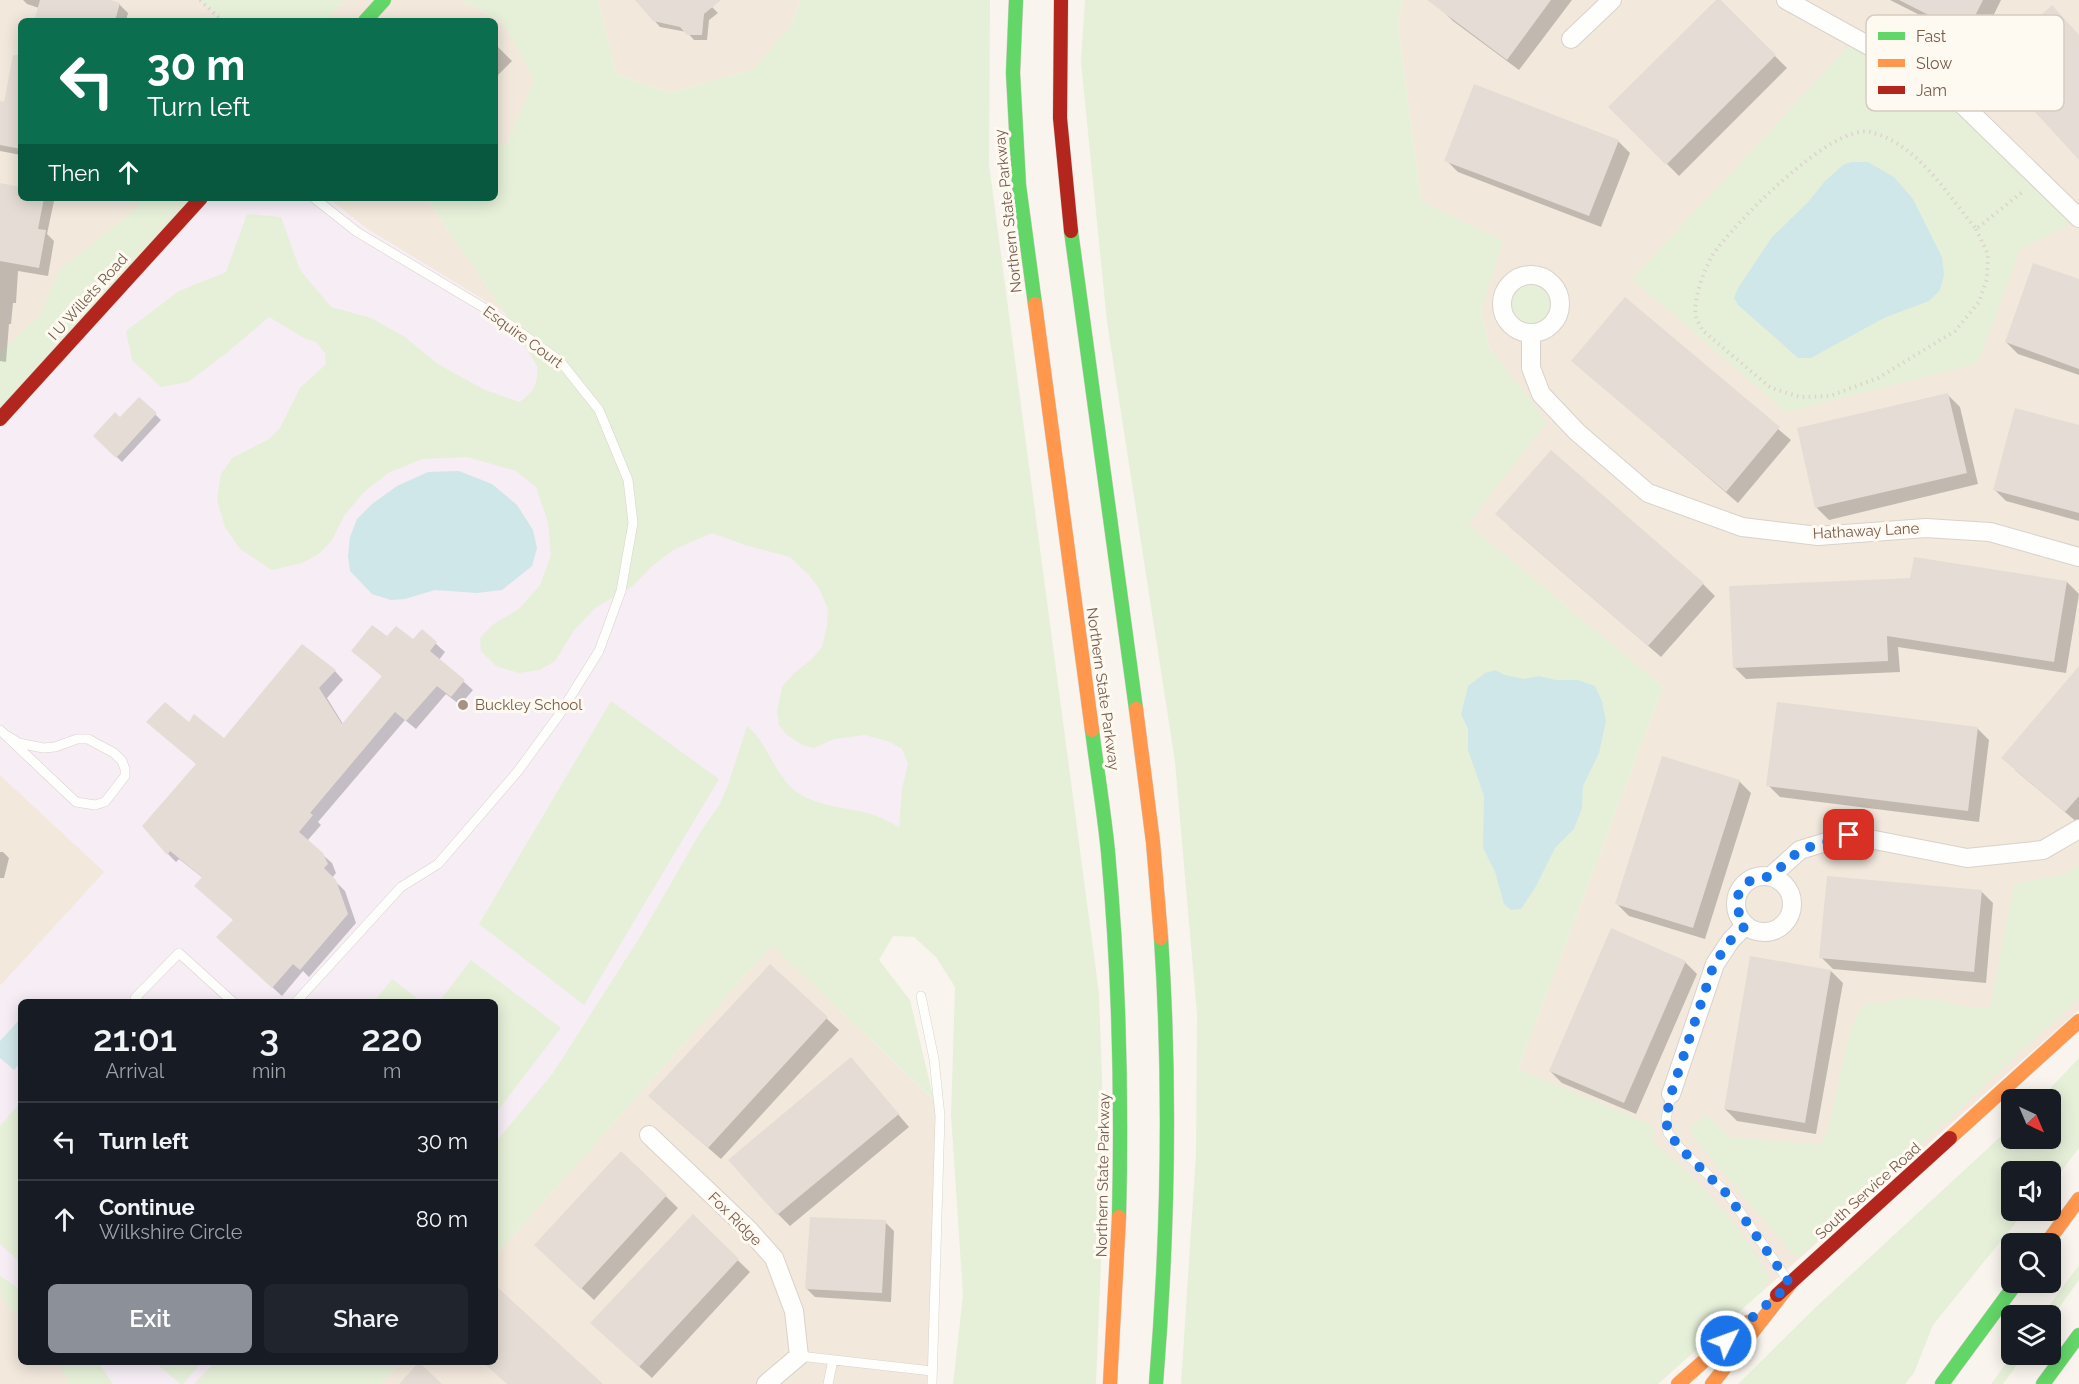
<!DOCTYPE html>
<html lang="en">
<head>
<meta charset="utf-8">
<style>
  body { margin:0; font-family:Raleway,sans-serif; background:#20242c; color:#f1f3f6; height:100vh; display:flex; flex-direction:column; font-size:22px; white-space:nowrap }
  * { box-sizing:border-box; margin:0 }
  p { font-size:20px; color:#9ea1a6 }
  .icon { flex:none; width:33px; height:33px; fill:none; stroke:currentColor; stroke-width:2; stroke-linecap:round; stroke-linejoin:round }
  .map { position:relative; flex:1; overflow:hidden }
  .drawer { position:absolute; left:18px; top:999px; width:480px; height:366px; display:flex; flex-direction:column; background:#171b24; border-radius:9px; box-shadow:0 3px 15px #0003 }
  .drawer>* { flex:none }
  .guide { position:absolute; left:18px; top:18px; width:480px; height:183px; border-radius:9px; box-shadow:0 3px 15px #0003; background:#0b6e4f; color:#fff; overflow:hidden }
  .needle { width:39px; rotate:136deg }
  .fabs { position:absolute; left:2001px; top:1089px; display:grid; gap:12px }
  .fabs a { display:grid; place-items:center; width:60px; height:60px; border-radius:9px; background:#171b24; box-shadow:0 3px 15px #0003; font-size:30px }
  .pin { position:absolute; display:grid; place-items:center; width:51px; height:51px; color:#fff; margin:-26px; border-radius:12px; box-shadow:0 3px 9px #0006 }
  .me { position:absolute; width:66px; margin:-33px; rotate:48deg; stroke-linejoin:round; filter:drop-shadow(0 0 4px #0008) }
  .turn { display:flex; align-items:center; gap:21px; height:126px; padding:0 30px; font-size:27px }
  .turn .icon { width:78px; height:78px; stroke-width:2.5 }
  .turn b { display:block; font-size:42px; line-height:51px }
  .then { display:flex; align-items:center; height:57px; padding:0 30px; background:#0003; gap:12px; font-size:22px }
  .eta { display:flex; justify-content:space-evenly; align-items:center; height:102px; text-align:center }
  .eta b { font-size:36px; font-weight:600; line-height:42px }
  .cta { display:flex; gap:12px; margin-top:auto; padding:12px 30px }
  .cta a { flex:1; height:69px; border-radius:9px; background:#8c9099; color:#fff; font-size:24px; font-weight:600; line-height:69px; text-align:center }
  .cta a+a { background:#20242c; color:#f1f3f6 }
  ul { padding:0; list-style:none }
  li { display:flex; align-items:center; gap:18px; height:78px; padding:0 30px; border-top:2px solid #363941 }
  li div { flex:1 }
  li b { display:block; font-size:22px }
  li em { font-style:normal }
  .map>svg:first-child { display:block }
  .residential { fill:#f2e8dc }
  .education { fill:#f6edf5 }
  .green { fill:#e6f0d9 }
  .water { fill:#d0e7e9 }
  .shadow { fill:#0003 }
  .building { fill:#e5ddd5 }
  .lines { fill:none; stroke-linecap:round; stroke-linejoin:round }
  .lane-casing { stroke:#d8d2cc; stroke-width:10 }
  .street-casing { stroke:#d8d2cc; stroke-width:20 }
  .fast-casing { stroke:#d9d1ca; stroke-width:15 }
  .slow-casing { stroke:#d9d1ca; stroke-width:15 }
  .jam-casing { stroke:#d9d1ca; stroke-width:15 }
  .path { stroke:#dbd4cf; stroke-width:4; stroke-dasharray:1.5 4.5; stroke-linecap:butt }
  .lane { stroke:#fefefc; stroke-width:9 }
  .street { stroke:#fefefc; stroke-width:18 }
  .fast { stroke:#63d668; stroke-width:14 }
  .slow { stroke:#ff974d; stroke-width:14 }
  .jam { stroke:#b3261e; stroke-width:14 }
  .route { stroke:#1a73e8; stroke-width:10; stroke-dasharray:0 18 }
  .poi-dot { fill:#a59285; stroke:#fffaf1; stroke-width:2 }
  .labels { text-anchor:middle; stroke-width:6; stroke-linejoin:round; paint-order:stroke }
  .street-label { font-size:15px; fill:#785c4c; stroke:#fffaf1 }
  .poi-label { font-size:15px; fill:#785c4c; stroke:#fffaf1; text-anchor:start }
  .key { fill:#fffaf1; stroke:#d6cbc0; stroke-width:1.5 }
  .key-label { font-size:16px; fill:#785c4c }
</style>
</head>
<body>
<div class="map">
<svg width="2079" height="1384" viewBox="0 0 2079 1384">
  <rect width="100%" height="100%" fill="#f9f5ee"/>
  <path class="residential" d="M 0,0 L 462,0 L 503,22 L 535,80 L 507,144 L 495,146 L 495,21 L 21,21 L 21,198 L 208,198 L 0,425 Z
    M 598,0 L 801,0 L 790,27 L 752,70 L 669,93 L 616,74 Z
    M 1402,0 L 2079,0 L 2079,1010 L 1765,1289 L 1518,1069 L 1663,687 L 1468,524 L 1546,421 L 1489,347 L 1481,309 L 1502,241 L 1421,201 L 1398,25 Z
    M 328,198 L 426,198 L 505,313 L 366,228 Z
    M 0,775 L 105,872 L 0,986 Z
    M 772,945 L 942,1108 L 932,1384 L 381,1384 L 400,1362 L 495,1362 L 495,1256 Z
    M 0,1280 L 21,1300 L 21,1362 L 61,1362 L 84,1384 L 0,1384 Z"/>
  <path class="education" d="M 208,198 L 328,198 L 366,228 L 505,313 L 564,357 L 802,552 L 907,659 L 934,838 L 825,833 L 495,1256 L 495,1002 L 21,1002 L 21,1300 L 0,1280 L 0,986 L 104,872 L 0,775 L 0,425 Z
    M 61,1362 L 400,1362 L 381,1384 L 84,1384 Z"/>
  <path class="green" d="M 200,0 L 345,0 L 325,21 L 222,21 Z
    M 462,0 L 598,0 L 616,74 L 669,93 L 752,70 L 790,27 L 801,0 L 990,0 L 989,164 L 1099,993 L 1105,1165 L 1096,1384 L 953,1384 L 963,1295 L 951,1115 L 955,987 L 936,957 L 914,937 L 893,936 L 879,960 L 910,1000 L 934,1100 L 772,945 L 495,1256 L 495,1143 L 553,1073 L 640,937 L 701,831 L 720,804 L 729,782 L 747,726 C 768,743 773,772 794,790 C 815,807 848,807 874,815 C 883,818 891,823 899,827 L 902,789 L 908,764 L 902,749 L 890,742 L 865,735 L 834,739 L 814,748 L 802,745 L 787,735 L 779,725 L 777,712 L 782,687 L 794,673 L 812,659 L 822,647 L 827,626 L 828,609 L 819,588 L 808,574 L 790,557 L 742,544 L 712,533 L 673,550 L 651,567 L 633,586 L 595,608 L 575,629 L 555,661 L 540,670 L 519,673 L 496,666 L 481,651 L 480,638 L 492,625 L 519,609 L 540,585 L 551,555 L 548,522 L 536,487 L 516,471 L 467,457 L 422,459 L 388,473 L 363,493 L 344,516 L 332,540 L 319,554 L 302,563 L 272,570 L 240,549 L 225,527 L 217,500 L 221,474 L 232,458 L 269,439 L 280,428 L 300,388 L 326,364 L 325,353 L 316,342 L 304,338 L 269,317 L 224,355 L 188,382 L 161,387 L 132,360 L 126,331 L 179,291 L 226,272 L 247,214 L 281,217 L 300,270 L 331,307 L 371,318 L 405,337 L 438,364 L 485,390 L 519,402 C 533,394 539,382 537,366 L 505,313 L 426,198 L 495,198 L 495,146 L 507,144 L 534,80 L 503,22 Z
    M 1085,0 L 1402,0 L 1398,25 L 1421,201 L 1503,241 L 1481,309 L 1489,347 L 1547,422 L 1468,524 L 1663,687 L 1518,1069 L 1654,1126 L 1654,1142 C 1698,1180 1743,1226 1769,1278 L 1765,1289 L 1658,1384 L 1181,1384 L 1196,1154 L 1197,1014 L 1175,762 L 1107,322 L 1081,62 Z
    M 1856,38 L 1964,106 L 2079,219 L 2020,249 L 1978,363 L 1786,412 L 1632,279 Z
    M 142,198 L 192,198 L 0,410 L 0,354 L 40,315 L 60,269 L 135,210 Z
    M1502 304a29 29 0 1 1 58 0a29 29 0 1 1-58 0Z
    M 611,701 L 719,779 L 584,1005 L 479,924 Z
    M 2079,865 L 2079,998 L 1797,1259 L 1691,1134 L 1692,1126 L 1706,1114 L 1729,1137 L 1820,1145 L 1828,1132 L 1850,1031 L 1860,1009 L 1865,1008 L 1866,1003 L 1880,1004 L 1902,998 L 1935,999 L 1959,1006 L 1990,1008 L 2014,884 L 2066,874 Z
    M 471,960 L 561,1028 L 495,1114 L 495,1002 L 439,1002 Z
    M 392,979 L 422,1002 L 374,1002 Z
    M 2079,1058 L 2079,1148 L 2051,1185 L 2050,1172 L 2012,1172 L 2012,1210 L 2025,1211 L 1933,1325 L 1914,1373 L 1905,1384 L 1738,1384 L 1816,1307 L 2011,1127 L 2012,1138 L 2050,1138 L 2050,1100 L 2040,1099 Z
    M 21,1102 L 21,1263 L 0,1244 L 0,1126 Z
    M 2079,1265 L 2079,1280 L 2051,1319 L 2050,1316 L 2042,1315 Z
    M 0,1276 L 21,1290 L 21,1318 C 3,1304 0,1299 0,1276 Z
    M 2013,1354 L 2024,1355 L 2003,1384 L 1991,1384 Z
    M 57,1362 L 98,1362 L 113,1384 L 70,1384 Z
    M 155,1362 L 202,1362 L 183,1384 L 180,1384 Z
    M 215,1362 L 400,1362 L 381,1384 L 194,1384 Z"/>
  <path class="water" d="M 1851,162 L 1868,162 L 1894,177 L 1913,199 L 1942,257 L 1944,275 L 1940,290 L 1929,301 L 1884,318 L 1811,358 L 1798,358 L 1738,305 L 1734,298 L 1738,288 L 1772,237 L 1808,202 L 1825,181 L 1843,165 Z
    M 459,471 L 492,484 L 517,505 L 533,530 L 537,548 L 532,566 L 502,590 L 477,593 L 435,590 L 405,599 L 391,600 L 372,594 L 350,571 L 348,556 L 350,537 L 357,519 L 372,504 L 397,486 L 428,472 Z
    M 1495,670 L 1505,675 L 1524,679 L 1539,676 L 1556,680 L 1578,680 L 1595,686 L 1602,701 L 1606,721 L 1599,753 L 1583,786 L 1582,808 L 1574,829 L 1555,848 L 1535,888 L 1521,909 L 1511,910 L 1504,904 L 1495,872 L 1483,848 L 1484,796 L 1468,750 L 1468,729 L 1461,714 L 1468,686 L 1485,673 Z
    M 21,1018 L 21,1062 L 14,1070 L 0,1058 L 0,1041 Z"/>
  <path class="shadow" d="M 23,0 L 106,0 L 119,4 L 128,13 L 126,21 L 35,21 L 39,8 L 27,4 Z
    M 637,0 L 705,0 L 718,13 L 709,20 L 707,40 L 694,40 L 687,32 L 660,27 Z
    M 1448,0 L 1572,0 L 1519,70 L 1453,21 L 1441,9 Z
    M 1718,0 L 1787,68 L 1679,176 L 1610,107 Z
    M 1890,0 L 2001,0 L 1979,45 Z
    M 495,44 L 512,61 L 495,78 Z
    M 21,85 L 21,155 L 0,151 L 0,111 Z
    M 1618,141 L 1630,153 L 1601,227 L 1458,172 L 1446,160 Z
    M 0,184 L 21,188 L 21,198 L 50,198 L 54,201 L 47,234 L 54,241 L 48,276 L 18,271 L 16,303 L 13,303 L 11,324 L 9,324 L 6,362 L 0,361 Z
    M 2079,281 L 2079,375 L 2018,354 L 2006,342 Z
    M 1626,299 L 1791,440 L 1738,503 L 1573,361 Z
    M 1948,395 L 1960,407 L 1978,484 L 1829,520 L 1817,508 L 1799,429 Z
    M 139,399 L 161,420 L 122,462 L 95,436 L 120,419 Z
    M 2079,427 L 2079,521 L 2006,501 L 1994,489 Z
    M 1509,526 L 1703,584 L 1715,596 L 1661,657 Z
    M 2067,582 L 2079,594 L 2066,673 L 1898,647 L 1900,672 L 1746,679 L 1734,667 Z
    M 422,631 L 445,652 L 439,660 L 473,690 L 460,705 L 446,694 L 416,729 L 405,720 L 318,822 L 321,825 L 307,841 L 332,863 L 336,873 L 332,878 L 345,891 L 356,923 L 309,977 L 303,971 L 282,996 L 227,946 L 234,920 L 203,878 L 179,859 L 176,862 L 168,854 L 198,764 L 148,722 L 189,724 L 225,740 L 335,671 L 343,680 L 327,698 L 343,724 L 383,677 L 353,651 L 388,638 L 413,641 Z
    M 2079,669 L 2079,822 L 2078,823 L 2015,770 Z
    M 1977,728 L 1989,740 L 1979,822 L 1780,797 L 1768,785 Z
    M 1739,781 L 1751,793 L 1705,939 L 1629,916 L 1617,904 Z
    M 0,852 L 3,852 L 9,858 L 4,878 L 0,878 Z
    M 1981,891 L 1993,903 L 1986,983 L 1833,969 L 1821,957 Z
    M 1685,962 L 1697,974 L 1636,1114 L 1562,1083 L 1550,1071 Z
    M 770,966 L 839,1030 L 721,1159 L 662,1108 Z
    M 1831,971 L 1843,983 L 1816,1134 L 1737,1121 L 1725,1109 Z
    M 851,1059 L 909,1127 L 790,1226 L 778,1214 Z
    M 621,1153 L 678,1208 L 594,1300 L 548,1257 Z
    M 693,1217 L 750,1272 L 652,1378 L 604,1335 Z
    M 885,1222 L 894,1231 L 891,1302 L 815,1297 L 806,1288 Z"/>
  <path class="building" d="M 40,0 L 111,0 L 120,3 L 115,21 L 34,21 Z
    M 635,0 L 721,0 L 704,14 L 702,35 L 687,35 L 680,27 L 653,21 Z
    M 1427,0 L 1551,0 L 1507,60 Z
    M 1716,0 L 1721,0 L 1776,55 L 1666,165 L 1608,107 Z
    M 1899,0 L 1983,0 L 1966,34 Z
    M 2052,5 L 2079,35 L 2079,160 L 1990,63 Z
    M 13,55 L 21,55 L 21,149 L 0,145 L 0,101 L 4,102 Z
    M 1474,84 L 1619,140 L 1589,216 L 1444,161 Z
    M 0,183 L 21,187 L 21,198 L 44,198 L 38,229 L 46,230 L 39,268 L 0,261 Z
    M 2033,263 L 2079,279 L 2079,369 L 2005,342 Z
    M 1625,297 L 1780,427 L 1726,492 L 1571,361 Z
    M 1948,393 L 1967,473 L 1815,508 L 1797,428 Z
    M 139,397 L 157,413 L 116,458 L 93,436 L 115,412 L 120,417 Z
    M 2015,408 L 2079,425 L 2079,513 L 1993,490 Z
    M 1551,450 L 1704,583 L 1648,646 L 1495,514 Z
    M 1914,557 L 2067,581 L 2054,662 L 1887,636 L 1888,661 L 1733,668 L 1729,586 L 1910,578 Z
    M 372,625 L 387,636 L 396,626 L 413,639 L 422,629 L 437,642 L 430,651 L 465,680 L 451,697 L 437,686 L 406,721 L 395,712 L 310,813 L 313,815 L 299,832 L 323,853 L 328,864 L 324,868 L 336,880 L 348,914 L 300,970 L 293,964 L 272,988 L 216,937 L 233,920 L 194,886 L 202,877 L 170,851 L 167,855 L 142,826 L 196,764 L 146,722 L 165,702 L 189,722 L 194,714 L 224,738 L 302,644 L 336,670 L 319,688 L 342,724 L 382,676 L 351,651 Z
    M 2079,666 L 2079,796 L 2065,812 L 2001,758 Z
    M 1777,702 L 1978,727 L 1968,811 L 1766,786 Z
    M 1662,756 L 1740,780 L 1693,928 L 1615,904 Z
    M 1827,876 L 1982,890 L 1974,972 L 1819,958 Z
    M 1611,928 L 1686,961 L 1624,1103 L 1549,1071 Z
    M 1750,956 L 1831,970 L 1805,1123 L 1724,1109 Z
    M 770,964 L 828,1017 L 708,1148 L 648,1096 Z
    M 851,1057 L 899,1114 L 777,1215 L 728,1160 Z
    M 621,1151 L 667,1195 L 581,1289 L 534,1245 Z
    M 693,1214 L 739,1259 L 639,1367 L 590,1323 Z
    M 810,1217 L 886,1220 L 882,1293 L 805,1289 Z
    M 495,1285 L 603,1384 L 507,1384 L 482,1362 L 495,1362 Z
    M 419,1362 L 442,1384 L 399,1384 Z"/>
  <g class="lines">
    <g class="lane-casing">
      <path id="lane" d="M 0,730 L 76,802 L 95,805 L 105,802 L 125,776 L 125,769 L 122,761 L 114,753 L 88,739 L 77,739 L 55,747 L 43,748 L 19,743 L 6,735
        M 921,996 L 934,1059 L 940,1116 L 932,1384
        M 139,1002 L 135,998 L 179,953 L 233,1002
        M 296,1002 L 401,887 L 438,864 L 518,771 L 559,715 L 599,651 L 621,591 L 633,523 L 628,480 L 599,410 L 560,361 L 496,315 L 357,232 L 314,198
        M 1671,1094 L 1666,1119 L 1668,1133 L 1680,1148 L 1727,1193 L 1787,1279
        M 799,1356 L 932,1371
        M 828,1384 L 833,1360"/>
    </g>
    <g class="street-casing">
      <path id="street" d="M 1786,0 L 1898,62 L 1964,106 L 2079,218
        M 1571,39 L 1612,0
        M1502 304a29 29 0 1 1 58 0a29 29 0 1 1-58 0Z
        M 1531,334 L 1531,368 L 1541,394 L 1577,432 L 1648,493 L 1742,527 L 1818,536 L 1926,528 L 1990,532 L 2079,557
        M1736 904a28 28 0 1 1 56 0a28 28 0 1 1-56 0Z
        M 1770,877 L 1800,850 L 1849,835 L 1967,858 L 2043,850 L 2079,829
        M 1671,1094 L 1715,964 L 1731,940 L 1746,925
        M 649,1135 L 748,1229 L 774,1258 L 794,1311 L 799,1356 L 766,1384"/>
    </g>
    <g class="fast-casing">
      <path id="fast" d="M 1016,0 L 1013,73 L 1019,185 L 1035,304
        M 365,21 L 384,0
        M 1071,231 L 1136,709
        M 1092,730 C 1097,770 1104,811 1108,852 C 1119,973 1122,1096 1119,1217
        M 1156,1384 C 1168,1235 1171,1087 1161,938
        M 1942,1384 L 2017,1282
        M 2043,1384 L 2079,1335"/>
    </g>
    <g class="slow-casing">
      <path id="slow" d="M 1035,304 L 1092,730
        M 1136,709 L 1153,842 L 1161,938
        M 1950,1138 L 2079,1021
        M 2046,1244 L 2079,1199
        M 1110,1384 L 1119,1217
        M 1678,1384 L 1748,1322
        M 1712,1384 L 1790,1284"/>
    </g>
    <g class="jam-casing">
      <path id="jam" d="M 1061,0 L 1060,118 L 1071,231
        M 0,419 L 201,198
        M 1777,1295 L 1950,1138"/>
    </g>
    <path class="path" d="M 200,0 L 222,21
      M 1976,229 L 1988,254 L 1987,279 L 1979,302 L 1955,331 L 1878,378 L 1830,396 L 1800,397 L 1771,388 L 1702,330 C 1701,326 1697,321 1696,317 C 1692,302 1704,270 1712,256 C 1732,225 1832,123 1870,132 C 1917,143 1947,194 1976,229 L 2025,190"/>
    <use href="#lane" class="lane"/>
    <use href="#street" class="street"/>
    <use href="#fast" class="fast"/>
    <use href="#slow" class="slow"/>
    <use href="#jam" class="jam"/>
  </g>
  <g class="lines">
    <path class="route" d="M 1726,1341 L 1790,1284 L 1727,1194 L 1680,1148 L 1668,1132 L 1666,1119 L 1671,1094 L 1714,964 L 1731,940 L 1746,925 C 1727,902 1740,875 1770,877 L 1800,850 L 1849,835"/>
  </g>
  <circle class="poi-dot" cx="463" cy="705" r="6"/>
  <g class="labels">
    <g class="street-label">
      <text transform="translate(1008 211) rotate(-96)" y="5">Northern State Parkway</text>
      <text transform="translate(88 297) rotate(-48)" y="5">I U Willets Road</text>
      <text transform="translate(523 337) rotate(36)" y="5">Esquire Court</text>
      <text transform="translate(1866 531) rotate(-3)" y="5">Hathaway Lane</text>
      <text transform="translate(1103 689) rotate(82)" y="5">Northern State Parkway</text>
      <text transform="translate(1103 1175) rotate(-89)" y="5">Northern State Parkway</text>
      <text transform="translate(1868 1191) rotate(-42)" y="5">South Service Road</text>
      <text transform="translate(735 1219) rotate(45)" y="5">Fox Ridge</text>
    </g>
    <g class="poi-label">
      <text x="475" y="710">Buckley School</text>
    </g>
  </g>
  <rect x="1866" y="15" width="198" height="96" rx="9" class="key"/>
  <rect x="1878" y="32" width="27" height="8" fill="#63d668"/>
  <rect x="1878" y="59" width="27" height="8" fill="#ff974d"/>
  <rect x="1878" y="86" width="27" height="8" fill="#b3261e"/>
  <g class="key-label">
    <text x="1916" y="42">Fast</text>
    <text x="1916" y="69">Slow</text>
    <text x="1916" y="96">Jam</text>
  </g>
</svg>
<div class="fabs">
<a><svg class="needle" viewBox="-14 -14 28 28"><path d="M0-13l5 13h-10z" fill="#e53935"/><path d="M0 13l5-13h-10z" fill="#9ea1a6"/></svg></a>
<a><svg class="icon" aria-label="sound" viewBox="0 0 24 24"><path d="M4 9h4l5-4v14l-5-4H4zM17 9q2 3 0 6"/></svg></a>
<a><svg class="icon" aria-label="search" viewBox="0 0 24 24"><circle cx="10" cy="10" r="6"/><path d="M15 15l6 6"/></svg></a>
<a><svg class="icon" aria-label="layers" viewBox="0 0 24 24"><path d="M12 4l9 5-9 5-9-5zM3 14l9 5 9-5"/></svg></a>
</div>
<div class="pin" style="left:1849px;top:835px;background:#d93025"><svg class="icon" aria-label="arrive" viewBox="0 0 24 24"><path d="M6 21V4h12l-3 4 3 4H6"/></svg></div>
<svg class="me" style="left:1726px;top:1341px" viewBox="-20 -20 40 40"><circle r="17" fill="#1a73e8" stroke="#fff" stroke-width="3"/><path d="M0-11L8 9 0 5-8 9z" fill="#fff"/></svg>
<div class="guide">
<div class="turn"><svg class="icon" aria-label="left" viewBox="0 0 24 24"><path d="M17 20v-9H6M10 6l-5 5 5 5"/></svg><div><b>30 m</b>Turn left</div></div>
<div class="then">Then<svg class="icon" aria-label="ahead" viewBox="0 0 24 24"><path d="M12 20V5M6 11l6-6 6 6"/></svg></div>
</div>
<section class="drawer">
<div class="eta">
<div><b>21:01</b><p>Arrival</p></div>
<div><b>3</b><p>min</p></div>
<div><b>220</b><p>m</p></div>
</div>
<ul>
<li><svg class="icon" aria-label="left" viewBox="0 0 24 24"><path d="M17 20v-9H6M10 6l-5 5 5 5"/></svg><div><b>Turn left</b></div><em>30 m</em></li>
<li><svg class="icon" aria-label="ahead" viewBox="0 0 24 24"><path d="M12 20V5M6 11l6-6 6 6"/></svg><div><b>Continue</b><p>Wilkshire Circle</p></div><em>80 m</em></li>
</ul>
<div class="cta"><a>Exit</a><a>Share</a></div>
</section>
</div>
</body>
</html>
